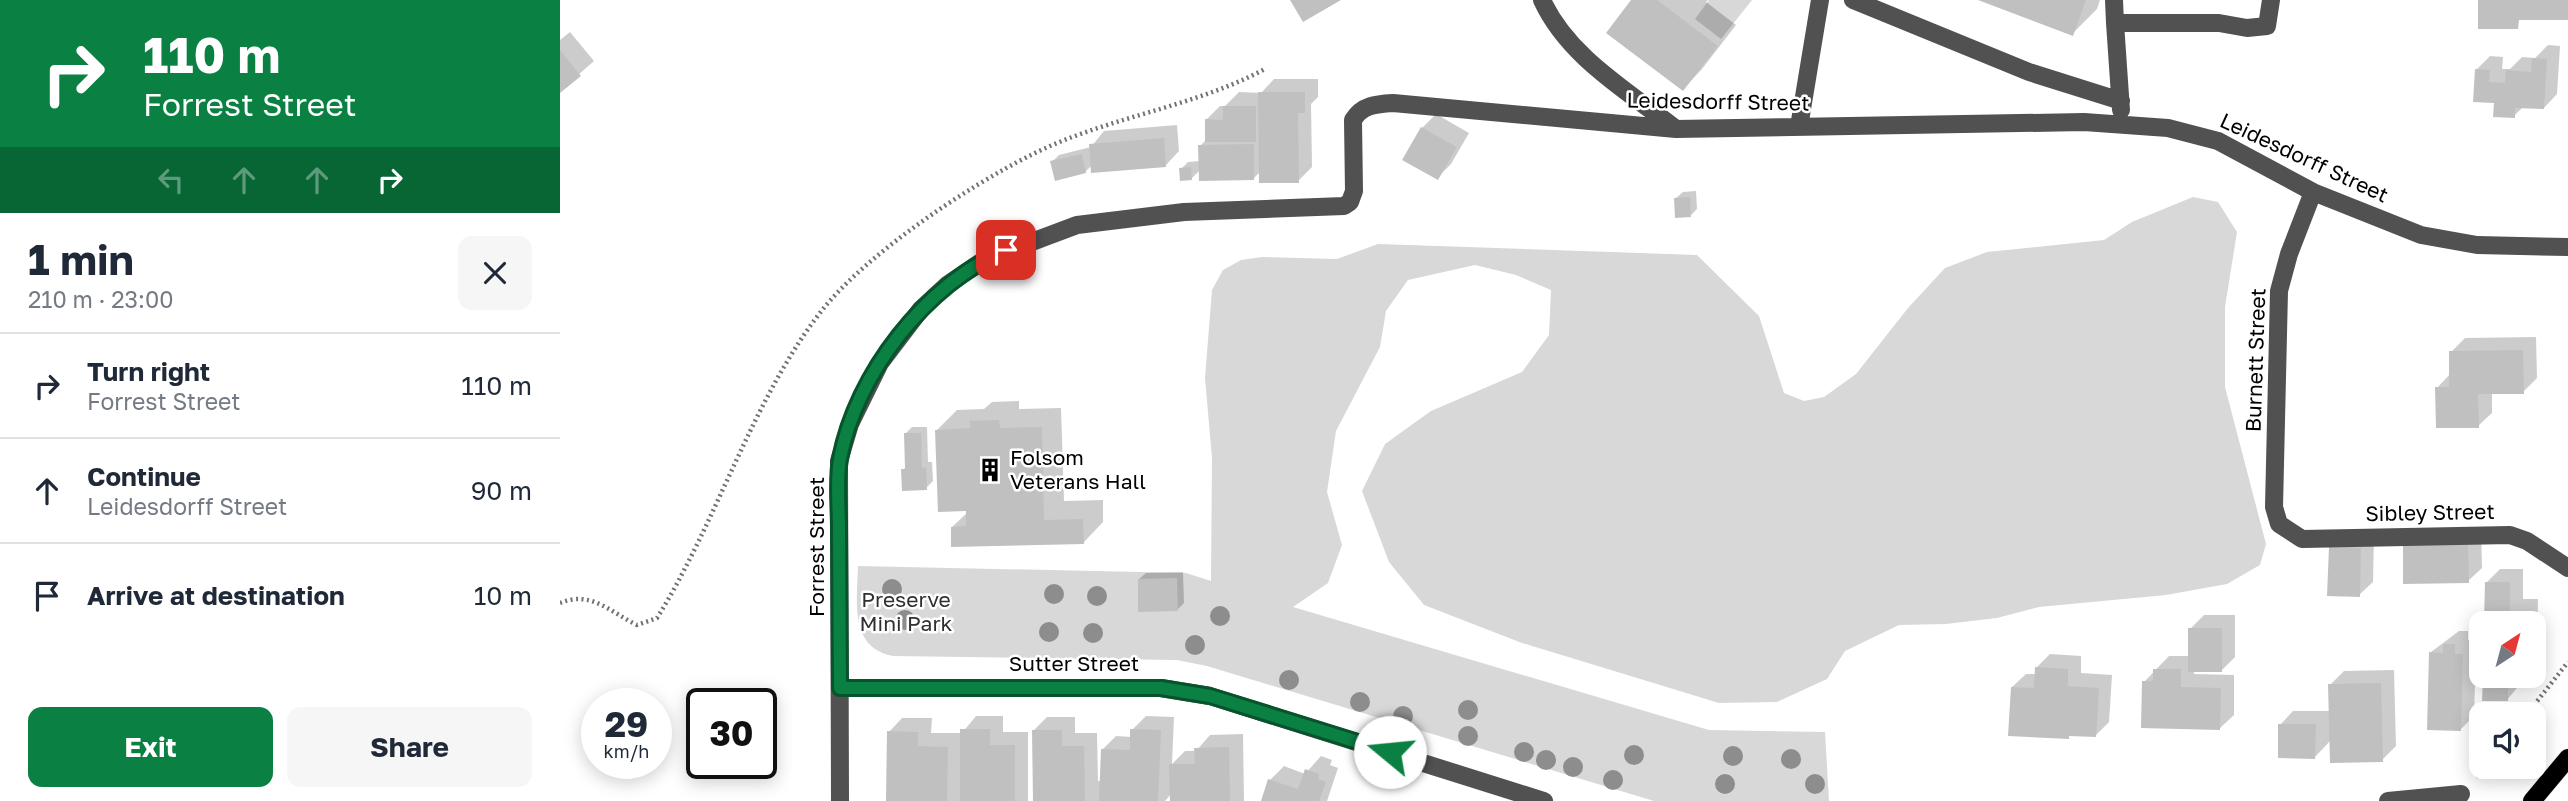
<!DOCTYPE html>
<html lang="en">
<head>
<meta charset="utf-8">
<style>
  body { margin:0; font-family:"Golos Text",sans-serif; background:#f6f6f7; color:#1f2937; height:100vh; display:flex; flex-direction:column; font-size:26px; white-space:nowrap }
  * { box-sizing:border-box; margin:0 }
  p { font-size:23px; color:#747a83 }
  .icon { flex:none; width:38px; height:38px; fill:none; stroke:currentColor; stroke-width:2; stroke-linecap:round; stroke-linejoin:round }
  .map { position:relative; flex:1; overflow:hidden }
  .panel { display:flex; flex-direction:column; background:#fff; width:560px }
  .panel>* { flex:none }
  .hud { background:#0b8043; color:#fff; overflow:hidden }
  .needle { width:46px; rotate:36deg }
  .fabs { position:absolute; left:1909px; top:611px; display:grid; gap:14px }
  .fabs a { display:grid; place-items:center; width:77px; height:77px; border-radius:14px; background:#fff; box-shadow:0 4px 18px #0003; font-size:35px }
  .speed { position:absolute; left:21px; top:688px; display:flex; gap:14px; font-size:35px; font-weight:700; text-align:center }
  .speed>* { display:grid; place-content:center; width:91px; height:91px; border-radius:50%; background:#fff; box-shadow:0 4px 18px #0003; line-height:1 }
  .speed small { font-size:18px; font-weight:400 }
  .speed .limit { border:4px solid #111; border-radius:10px; background:#fff; color:#111 }
  .pin { position:absolute; display:grid; place-items:center; width:60px; height:60px; color:#fff; margin:-30px; border-radius:14px; box-shadow:0 4px 10px #0006 }
  .me { position:absolute; width:77px; margin:-38px; rotate:287deg; stroke-linejoin:round; filter:drop-shadow(0 0 5px #0008) }
  .turn { display:flex; align-items:center; gap:24px; height:147px; padding:0 28px; font-size:32px }
  .turn .icon { width:91px; height:91px; stroke-width:2.5 }
  .turn b { display:block; font-size:49px; line-height:60px }
  .lanes { display:flex; align-items:center; height:66px; padding:0 28px; background:#0003; justify-content:center; gap:35px; direction:ltr }
  .lanes .off { opacity:.35 }
  .round { display:grid; place-items:center; flex:none; width:74px; height:74px; border-radius:14px; background:#f6f6f7 }
  .overview { display:flex; align-items:center; justify-content:space-between; height:119px; padding:0 28px }
  h1 { font-size:42px; font-weight:700; line-height:52px }
  .primary-button { display:flex; gap:14px; margin-top:auto; padding:14px 28px }
  .primary-button a { flex:1; height:80px; border-radius:14px; background:#0b8043; color:#fff; font-size:28px; font-weight:700; line-height:80px; text-align:center }
  .primary-button a+a { background:#f6f6f7; color:#1f2937 }
  ul { padding:0; list-style:none }
  li { display:flex; align-items:center; gap:21px; height:105px; padding:0 28px; border-top:2px solid #e0e1e3 }
  li div { flex:1 }
  li b { display:block; font-size:26px }
  li em { font-style:normal }
  main { display:flex; flex:1; min-height:0 }
  .map>svg:first-child { display:block }
  .green { fill:#d8d8d8 }
  .shadow { fill:#0003 }
  .building { fill:#c0c0c0 }
  .lines { fill:none; stroke-linecap:round; stroke-linejoin:round }
  .major-casing { stroke:#dbdbdb; stroke-width:19 }
  .path { stroke:#737373; stroke-width:4.5; stroke-dasharray:2 3.5; stroke-linecap:butt }
  .minor { stroke:#515151; stroke-width:18 }
  .major { stroke:#000; stroke-width:18 }
  .tree { fill:#8d8d8d }
  .route-casing { stroke:#07532c; stroke-width:18 }
  .route { stroke:#0b8043; stroke-width:12 }
  .labels { text-anchor:middle; stroke-width:5; stroke-linejoin:round; paint-order:stroke }
  .street-label { font-size:21px; fill:#000; stroke:#fff }
  .poi-label { font-size:21px; fill:#000; stroke:#fff; text-anchor:start }
  .park-label { font-size:21px; fill:#2f2f2f; stroke:#fff }
</style>
</head>
<body>
<main>
<section class="panel">
<div class="hud">
<div class="turn"><svg class="icon" aria-label="right" viewBox="0 0 24 24"><path d="M7 20v-9h11M14 6l5 5-5 5"/></svg><div><b>110 m</b>Forrest Street</div></div>
<div class="lanes"><svg class="icon off" aria-label="left" viewBox="0 0 24 24"><path d="M17 20v-9H6M10 6l-5 5 5 5"/></svg><svg class="icon off" aria-label="ahead" viewBox="0 0 24 24"><path d="M12 20V5M6 11l6-6 6 6"/></svg><svg class="icon off" aria-label="ahead" viewBox="0 0 24 24"><path d="M12 20V5M6 11l6-6 6 6"/></svg><svg class="icon" aria-label="right" viewBox="0 0 24 24"><path d="M7 20v-9h11M14 6l5 5-5 5"/></svg></div>
</div>
<div class="overview"><div><h1>1 min</h1><p>210 m · 23:00</p></div><a class="round"><svg class="icon" aria-label="close" viewBox="0 0 24 24"><path d="M6 6l12 12M18 6L6 18"/></svg></a></div>
<ul>
<li><svg class="icon" aria-label="right" viewBox="0 0 24 24"><path d="M7 20v-9h11M14 6l5 5-5 5"/></svg><div><b>Turn right</b><p>Forrest Street</p></div><em>110 m</em></li>
<li><svg class="icon" aria-label="ahead" viewBox="0 0 24 24"><path d="M12 20V5M6 11l6-6 6 6"/></svg><div><b>Continue</b><p>Leidesdorff Street</p></div><em>90 m</em></li>
<li><svg class="icon" aria-label="arrive" viewBox="0 0 24 24"><path d="M6 21V4h12l-3 4 3 4H6"/></svg><div><b>Arrive at destination</b></div><em>10 m</em></li>
</ul>
<div class="primary-button"><a>Exit</a><a>Share</a></div>
</section>
<div class="map">
<svg width="2008" height="801" viewBox="0 0 2008 801">
  <rect width="100%" height="100%" fill="#fff"/>
  <path class="green" d="M 1149,0 L 1192,0 L 1161,39 L 1135,19 Z
    M 1633,197 L 1658,202 L 1677,232 L 1665,307 L 1665,387 L 1706,544 L 1700,565 L 1667,584 L 1606,595 L 1479,607 L 1437,618 L 1386,624 L 1339,625 L 1285,651 L 1267,679 L 1217,702 L 1159,703 L 962,643 L 864,605 L 829,562 L 802,491 L 825,444 L 871,411 L 962,372 L 989,335 L 991,290 L 956,275 L 915,265 L 848,280 L 826,311 L 820,347 L 776,431 L 767,492 L 782,545 L 768,583 L 733,607 L 1149,730 L 1265,732 L 1269,801 L 1094,801 L 647,666 L 617,660 L 333,656 C 289,648 297,601 298,566 L 626,573 L 651,581 L 652,458 L 645,378 L 652,290 L 663,270 L 681,260 L 702,257 L 777,259 L 818,244 L 1137,255 L 1199,316 L 1224,393 L 1244,401 L 1264,397 L 1296,374 L 1348,308 L 1385,268 L 1427,252 L 1544,240 L 1572,222 Z"/>
  <path class="shadow" d="M 1073,0 L 1148,0 L 1146,2 L 1176,25 L 1142,69 L 1123,89 Z
    M 1422,0 L 1540,0 L 1537,9 L 1512,34 Z
    M 10,32 L 34,61 L 0,91 L 0,40 Z
    M 1988,45 L 2000,46 L 1997,94 L 1984,108 L 1964,106 L 1954,116 L 1936,101 L 1916,70 L 1930,56 L 1943,57 L 1942,69 L 1950,69 L 1962,57 L 1975,58 Z
    M 714,79 L 758,79 L 758,97 L 751,104 L 752,167 L 738,181 L 701,171 L 694,178 L 640,170 L 632,178 L 621,169 L 628,162 L 640,161 L 640,146 L 647,139 L 646,120 L 660,106 L 665,106 L 679,92 L 701,93 Z
    M 876,114 L 909,133 L 891,164 L 877,178 L 862,128 Z
    M 617,125 L 619,151 L 606,165 L 532,165 L 525,172 L 492,162 L 499,155 L 531,147 L 544,131 Z
    M 1136,191 L 1137,209 L 1131,215 L 1116,198 L 1123,192 Z
    M 1976,337 L 1977,378 L 1963,392 L 1932,392 L 1932,413 L 1918,426 L 1877,388 L 1891,373 L 1891,352 L 1905,338 Z
    M 459,401 L 459,409 L 501,408 L 504,501 L 543,500 L 543,522 L 524,542 L 392,527 L 408,512 L 377,430 L 397,410 L 424,409 L 432,402 Z
    M 352,427 L 367,427 L 368,462 L 372,462 L 373,481 L 366,488 L 343,470 L 347,466 L 345,434 Z
    M 1921,530 L 1922,568 L 1908,581 L 1845,583 Z
    M 1814,535 L 1813,582 L 1799,595 L 1770,548 Z
    M 1940,569 L 1963,569 L 1963,599 L 1978,599 L 1977,645 L 1983,645 L 1983,670 L 1969,684 L 1961,683 L 1947,700 L 1924,699 L 1925,676 L 1974,676 L 1974,623 L 1925,623 L 1926,583 Z
    M 623,572 L 624,603 L 617,610 L 579,579 L 586,573 Z
    M 1644,615 L 1675,615 L 1675,657 L 1661,671 L 1634,671 L 1634,674 L 1674,675 L 1674,715 L 1660,728 L 1584,682 L 1609,656 L 1630,656 L 1630,629 Z
    M 1899,631 L 1908,631 L 1908,640 L 1917,641 L 1922,634 L 1922,651 L 1916,651 L 1914,716 L 1900,730 L 1871,652 Z
    M 1490,654 L 1521,656 L 1521,673 L 1552,675 L 1549,722 L 1535,736 L 1511,734 L 1508,738 L 1452,687 L 1466,674 L 1476,674 L 1476,668 Z
    M 1834,670 L 1836,746 L 1822,760 L 1771,740 L 1755,757 L 1720,725 L 1733,711 L 1771,711 L 1770,685 L 1784,671 Z
    M 416,716 L 443,716 L 443,732 L 468,732 L 468,801 L 327,801 L 329,732 L 342,718 L 372,718 L 371,733 L 402,733 Z
    M 586,716 L 614,717 L 612,764 L 625,751 L 636,751 L 650,735 L 683,734 L 684,801 L 612,801 L 611,794 L 605,801 L 474,801 L 474,730 L 487,717 L 515,717 L 515,733 L 537,733 L 538,781 L 541,781 L 542,750 L 556,736 L 572,737 L 572,730 Z
    M 761,756 L 772,760 L 770,765 L 778,768 L 767,801 L 702,801 L 710,780 L 724,766 L 745,774 Z"/>
  <path class="building" d="M 730,0 L 781,0 L 743,22 Z
    M 1071,0 L 1097,0 L 1158,46 L 1123,91 L 1046,33 Z
    M 1418,0 L 1526,0 L 1513,36 Z
    M 1918,0 L 2008,0 L 2008,20 L 1959,20 L 1958,29 L 1918,29 Z
    M 0,50 L 21,76 L 0,93 Z
    M 1972,58 L 1987,59 L 1984,109 L 1955,108 L 1955,118 L 1933,117 L 1934,103 L 1913,102 L 1915,69 L 1930,70 L 1929,82 L 1945,83 L 1946,70 L 1971,72 Z
    M 698,92 L 745,92 L 745,113 L 738,113 L 739,183 L 699,183 Z
    M 663,106 L 696,106 L 696,142 L 645,142 L 645,119 L 663,120 Z
    M 861,127 L 897,147 L 878,180 L 842,160 Z
    M 604,138 L 606,167 L 531,173 L 529,144 Z
    M 694,144 L 694,180 L 639,181 L 638,145 Z
    M 522,154 L 526,173 L 495,181 L 490,161 Z
    M 631,167 L 632,180 L 620,181 L 619,168 Z
    M 1130,197 L 1131,217 L 1115,218 L 1114,198 Z
    M 1963,350 L 1964,394 L 1918,394 L 1919,428 L 1876,428 L 1875,387 L 1889,387 L 1889,351 Z
    M 439,420 L 440,428 L 482,427 L 484,520 L 523,519 L 524,544 L 391,547 L 391,527 L 406,526 L 406,511 L 378,512 L 375,430 L 410,428 L 410,421 Z
    M 344,433 L 361,433 L 362,468 L 366,467 L 367,490 L 342,491 L 341,469 L 345,469 Z
    M 1908,543 L 1909,583 L 1843,584 L 1843,544 Z
    M 1769,547 L 1801,548 L 1800,597 L 1767,596 Z
    M 617,578 L 618,611 L 578,612 L 578,579 Z
    M 1925,582 L 1950,582 L 1950,612 L 1965,612 L 1965,623 L 1924,623 Z
    M 1628,628 L 1662,628 L 1662,672 L 1628,672 Z
    M 1915,639 L 1922,639 L 1922,653 L 1915,653 Z
    M 1883,644 L 1895,644 L 1895,654 L 1903,654 L 1901,731 L 1867,730 L 1869,652 L 1883,653 Z
    M 1475,667 L 1508,669 L 1508,686 L 1539,688 L 1536,737 L 1509,736 L 1509,739 L 1448,736 L 1451,687 L 1474,688 Z
    M 1593,669 L 1621,669 L 1621,687 L 1661,688 L 1660,730 L 1581,728 L 1582,681 L 1593,681 Z
    M 1923,676 L 1970,676 L 1969,685 L 1948,685 L 1948,701 L 1922,701 Z
    M 1821,683 L 1823,762 L 1770,763 L 1768,684 Z
    M 1718,724 L 1756,724 L 1755,759 L 1718,758 Z
    M 400,729 L 430,729 L 430,745 L 455,745 L 455,801 L 400,801 Z
    M 570,729 L 601,730 L 598,801 L 539,801 L 541,749 L 570,750 Z
    M 472,730 L 502,730 L 502,746 L 524,746 L 525,801 L 473,801 Z
    M 327,731 L 358,732 L 358,746 L 388,747 L 387,801 L 326,801 Z
    M 669,747 L 670,801 L 610,801 L 609,764 L 635,764 L 634,748 Z
    M 745,769 L 759,774 L 758,779 L 766,782 L 759,801 L 701,801 L 708,779 L 738,789 Z"/>
  <g class="lines">
    <g class="major-casing">
      <path id="major" d="M 1972,801 L 2008,758"/>
    </g>
    <path class="path" d="M 0,603 C 31,590 50,612 77,625 L 97,618 C 157,522 193,397 263,309 C 308,253 407,187 471,155 C 546,117 632,108 705,69
      M 1967,714 L 2008,662
      M 1916,777 L 1925,766"/>
    <path class="minor" d="M 982,0 C 1008,57 1068,91 1116,129
      M 1293,0 L 1469,72 L 1561,101
      M 1554,0 L 1555,23
      M 1561,110 L 1555,23 L 1659,23 L 1687,28 L 1707,26 L 1711,0
      M 1239,127 L 1260,0
      M 1753,192 L 1729,254 L 1719,291 L 1714,507 L 1719,524 L 1742,539 L 1950,535 L 1967,541 L 2008,568
      M 280,688 L 601,688 L 650,696 L 984,801
      M 280,801 L 279,461 L 290,424 L 320,363 L 361,309 L 387,285 L 424,260 L 517,225 L 624,212 L 784,206 L 790,202 L 794,191 L 793,120 C 802,105 816,104 833,103 L 1116,129 L 1524,122 L 1608,128 L 1658,141 L 1753,192 L 1861,235 L 1917,245 L 2008,247
      M 1828,801 L 1901,794"/>
    <use href="#major" class="major"/>
  </g>
  <g class="tree">
    <circle cx="332" cy="589" r="10"/>
    <circle cx="494" cy="594" r="10"/>
    <circle cx="537" cy="596" r="10"/>
    <circle cx="660" cy="616" r="10"/>
    <circle cx="345" cy="620" r="10"/>
    <circle cx="489" cy="632" r="10"/>
    <circle cx="533" cy="633" r="10"/>
    <circle cx="635" cy="645" r="10"/>
    <circle cx="729" cy="680" r="10"/>
    <circle cx="800" cy="702" r="10"/>
    <circle cx="908" cy="710" r="10"/>
    <circle cx="843" cy="716" r="10"/>
    <circle cx="908" cy="736" r="10"/>
    <circle cx="964" cy="752" r="10"/>
    <circle cx="1074" cy="755" r="10"/>
    <circle cx="1173" cy="756" r="10"/>
    <circle cx="1231" cy="759" r="10"/>
    <circle cx="986" cy="760" r="10"/>
    <circle cx="1013" cy="767" r="10"/>
    <circle cx="1053" cy="780" r="10"/>
    <circle cx="1165" cy="784" r="10"/>
    <circle cx="1255" cy="784" r="10"/>
  </g>
  <g class="lines">
    <g class="route-casing">
      <path id="route" d="M 446,250 C 366,284 296,374 280,459 C 276,481 279,506 279,528 C 279,582 280,635 280,688 L 601,688 L 650,696 L 830,752"/>
    </g>
    <use href="#route" class="route"/>
  </g>
  <defs>
    <g id="building-bare" transform="scale(1.89)"><path d="M-4-6H4V6H1V3H-1V6H-4ZM-2.5-4.3h1.7v1.8h-1.7ZM.8-4.3h1.7v1.8H.8ZM-2.5-1h1.7V.8h-1.7ZM.8-1h1.7V.8H.8Z" fill="#000" stroke="#fff" stroke-width="2.5" paint-order="stroke"/></g>
  </defs>
  <g fill-rule="evenodd">
    <use href="#building-bare" x="430" y="470"/>
  </g>
  <g class="labels">
    <g class="street-label">
      <text transform="translate(1158 102) rotate(1)" y="7">Leidesdorff Street</text>
      <text transform="translate(1744 158) rotate(25)" y="7">Leidesdorff Street</text>
      <text transform="translate(1696 360) rotate(-88)" y="7">Burnett Street</text>
      <text transform="translate(1870 513) rotate(-1)" y="7">Sibley Street</text>
      <text transform="translate(257 547) rotate(-90)" y="7">Forrest Street</text>
      <text x="514" y="671">Sutter Street</text>
    </g>
    <g class="poi-label">
      <text x="450" y="465">Folsom<tspan x="450" dy="24">Veterans Hall</tspan></text>
    </g>
    <g class="park-label">
      <text x="346" y="607">Preserve<tspan x="346" dy="24">Mini Park</tspan></text>
    </g>
  </g>
</svg>
<div class="fabs">
<a><svg class="needle" viewBox="-14 -14 28 28"><path d="M0-13l5 13h-10z" fill="#e53935"/><path d="M0 13l5-13h-10z" fill="#747a83"/></svg></a>
<a><svg class="icon" aria-label="sound" viewBox="0 0 24 24"><path d="M4 9h4l5-4v14l-5-4H4zM17 9q2 3 0 6"/></svg></a>
</div>
<div class="speed"><div>29<small>km/h</small></div><div class="limit">30</div></div>
<div class="pin" style="left:446px;top:250px;background:#d93025"><svg class="icon" aria-label="arrive" viewBox="0 0 24 24"><path d="M6 21V4h12l-3 4 3 4H6"/></svg></div>
<svg class="me" style="left:830px;top:752px" viewBox="-20 -20 40 40"><circle r="19" fill="#fff"/><path d="M0-13L10 11 0 6-10 11z" fill="#0b8043"/></svg>
</div>
</main>
</body>
</html>
